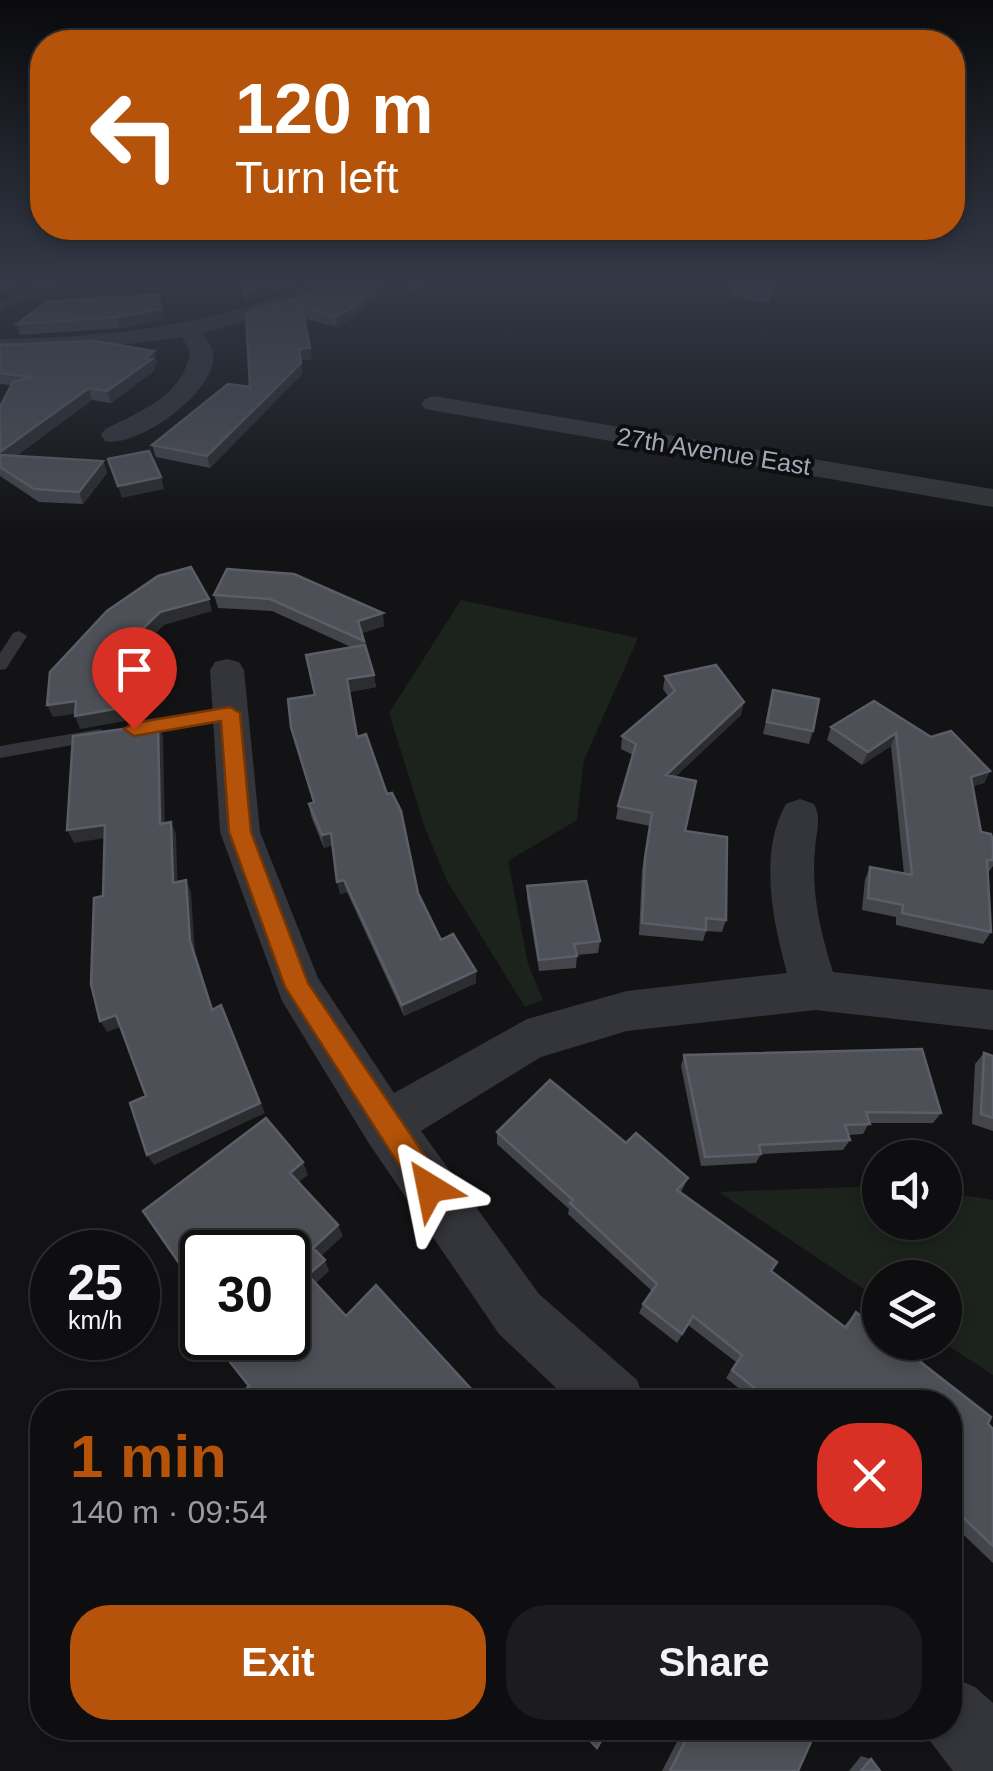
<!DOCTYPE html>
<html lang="en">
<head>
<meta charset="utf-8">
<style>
  body { margin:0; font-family:Helvetica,sans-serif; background:#1c1c1e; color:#f1f3f6; height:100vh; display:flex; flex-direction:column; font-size:38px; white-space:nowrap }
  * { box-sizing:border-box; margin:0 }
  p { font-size:32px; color:#9b9c9f }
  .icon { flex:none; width:55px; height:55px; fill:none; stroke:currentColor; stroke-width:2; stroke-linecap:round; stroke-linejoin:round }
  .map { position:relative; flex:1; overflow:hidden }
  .details { position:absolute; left:30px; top:1390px; width:932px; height:350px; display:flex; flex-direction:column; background:#0e0e10; border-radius:40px; box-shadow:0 5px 15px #0003,0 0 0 2px #2e2e30 }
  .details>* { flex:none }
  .top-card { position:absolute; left:30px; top:30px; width:935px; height:210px; border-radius:40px; box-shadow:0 5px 15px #0003,0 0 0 2px #2e2e30; background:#b45309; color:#fff; overflow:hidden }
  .fabs { position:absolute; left:862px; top:1140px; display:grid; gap:20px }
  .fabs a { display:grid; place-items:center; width:100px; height:100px; border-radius:50%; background:#0e0e10; box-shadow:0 5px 15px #0003,0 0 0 2px #2e2e30; font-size:50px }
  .speed { position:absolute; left:30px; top:1230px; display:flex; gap:20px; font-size:50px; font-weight:700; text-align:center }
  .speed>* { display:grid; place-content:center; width:130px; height:130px; border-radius:50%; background:#0e0e10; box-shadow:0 5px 15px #0003,0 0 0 2px #2e2e30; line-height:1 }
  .speed small { font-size:25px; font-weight:400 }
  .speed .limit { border:5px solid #111; border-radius:15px; background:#fff; color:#111 }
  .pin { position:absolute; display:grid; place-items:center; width:85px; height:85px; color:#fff; margin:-102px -42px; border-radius:50% 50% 50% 0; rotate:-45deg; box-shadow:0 0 10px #0007 }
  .pin .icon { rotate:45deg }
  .me { position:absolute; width:110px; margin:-55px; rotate:325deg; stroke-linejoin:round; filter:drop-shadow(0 0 8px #0008) }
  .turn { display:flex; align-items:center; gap:35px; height:210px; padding:0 40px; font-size:45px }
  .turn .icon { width:130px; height:130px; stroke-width:2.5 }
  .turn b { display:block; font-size:70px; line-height:85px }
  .round { display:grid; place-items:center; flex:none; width:105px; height:105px; border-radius:40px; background:#1c1c1e }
  .headline { display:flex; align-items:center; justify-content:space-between; height:170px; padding:0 40px }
  h1 { font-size:60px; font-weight:600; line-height:75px; color:#b45309 }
  .cta { display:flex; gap:20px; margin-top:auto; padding:20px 40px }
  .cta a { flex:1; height:115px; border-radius:40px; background:#b45309; color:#fff; font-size:40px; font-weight:600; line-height:115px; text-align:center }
  .cta a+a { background:#1c1c1e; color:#f1f3f6 }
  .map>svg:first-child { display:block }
  .green { fill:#1b231c }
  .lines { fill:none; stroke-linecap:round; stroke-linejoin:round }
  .service { fill:#34353a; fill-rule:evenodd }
  .minor { fill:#34353a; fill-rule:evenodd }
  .wall { fill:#43454b }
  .shaded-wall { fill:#2c2d31 }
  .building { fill:#4e5057; stroke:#5b5e66; stroke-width:2.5 }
  .route { fill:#b45309; stroke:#753606; stroke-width:2.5 }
  .labels { text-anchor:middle; stroke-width:8; stroke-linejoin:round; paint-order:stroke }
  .far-street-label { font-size:25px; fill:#a3a9b7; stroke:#0e0e10 }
</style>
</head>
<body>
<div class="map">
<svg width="993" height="1771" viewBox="0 0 993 1771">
  <rect width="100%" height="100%" fill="#131315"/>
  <path class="green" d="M 38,282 L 199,282 L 102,300 L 18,303 L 0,312 L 0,303 Z
    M 461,600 L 638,638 L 584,760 L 577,820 L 508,861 L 528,964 L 543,1000 L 525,1007 L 447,881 L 425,828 L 389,713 Z
    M 880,1186 L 880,1222 L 945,1222 L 945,1192 L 993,1200 L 993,1375 L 944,1343 L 945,1278 L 880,1278 L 880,1300 L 719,1192 Z"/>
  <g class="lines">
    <path class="service" d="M 44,282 L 56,282 L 0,311 L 0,304 Z
      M 19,631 L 27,636 L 6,669 L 0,670 L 0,653 L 13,633 Z
      M 230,707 L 239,713 L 236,717 L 134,735 L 125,729 L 134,723 Z
      M 100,729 L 109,735 L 106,739 L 0,758 L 0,746 Z"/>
    <path class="minor" d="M 315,282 L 341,282 L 300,304 L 203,333 C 206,339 213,347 213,354 C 218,391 137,449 105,441 L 101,435 L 105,429 C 141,411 183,396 190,352 L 182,337 L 84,350 L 0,353 L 0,339 C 109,337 214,326 315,282 Z
      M 434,396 L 993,489 L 993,507 L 425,409 L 421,404 L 425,399 Z
      M 227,659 L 239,662 L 244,670 L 260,832 L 318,978 L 394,1093 L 527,1019 L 627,991 L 787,973 C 773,922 758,853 786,804 L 800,799 L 814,804 C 822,818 816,832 815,849 C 811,892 820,931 833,972 L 993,990 L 993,1030 L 815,1010 L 627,1031 L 541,1057 L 421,1131 L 539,1294 L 637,1380 L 645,1402 L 571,1402 L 499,1334 L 368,1142 L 282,1001 L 220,832 L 210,670 L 215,662 Z
      M 950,1676 L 975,1687 L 993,1703 L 993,1771 L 953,1771 L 920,1728 L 950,1728 Z"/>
  </g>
  <path class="wall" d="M 328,282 L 391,282 L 359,314 L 337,327 L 304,318 L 312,359 L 301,360 L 302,374 L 210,468 L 156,457 L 152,445 L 250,387 L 300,297 Z
    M 779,282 L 769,303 L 730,297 L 732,288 Z
    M 161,304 L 164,320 L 120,328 L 20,335 L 17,324 Z
    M 0,345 L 157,362 L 154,365 L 155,370 L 111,403 L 92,400 L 16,456 L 103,461 L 107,473 L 83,504 L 39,502 L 0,476 L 0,407 L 12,385 L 0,384 Z
    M 227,569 L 384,626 L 362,633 L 376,687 L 349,692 L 357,737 L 418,893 L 441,940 L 476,983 L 404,1016 L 347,892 L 340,894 L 333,845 L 324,848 L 311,816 L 309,804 L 313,802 L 291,727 L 351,647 L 272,611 L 218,608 L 214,595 Z
    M 665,676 L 741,715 L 675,777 L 685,831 L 726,920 L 722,932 L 706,931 L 703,941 L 639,935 L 642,870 L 650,826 L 616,819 L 618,806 L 633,755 L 621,749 L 622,736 L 668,696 L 663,689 Z
    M 773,690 L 813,731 L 809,744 L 763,734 Z
    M 831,727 L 931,737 L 990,771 L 984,783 L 973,786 L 981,832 L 993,842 L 993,866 L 988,873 L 991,932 L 983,944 L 896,925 L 896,917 L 862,910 L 865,879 L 870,867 L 904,874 L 891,746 L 862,765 L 827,740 Z
    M 527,886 L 600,941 L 598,953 L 577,955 L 576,968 L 539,971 L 527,898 Z
    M 984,1053 L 993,1056 L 993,1131 L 972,1124 L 975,1064 Z
    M 684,1055 L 941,1113 L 933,1123 L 869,1123 L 863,1134 L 848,1135 L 850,1140 L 843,1150 L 761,1154 L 756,1163 L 701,1166 L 681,1066 Z
    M 497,1132 L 626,1143 L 688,1178 L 681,1192 L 771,1271 L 844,1326 L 856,1312 L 988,1424 L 993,1429 L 993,1563 L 950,1522 L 950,1402 L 756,1402 L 726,1378 L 736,1362 L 688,1325 L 677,1343 L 639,1313 L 643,1304 L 652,1291 L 568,1214 L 569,1209 L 497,1144 Z
    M 684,1728 L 810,1728 L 798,1771 L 662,1771 Z
    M 861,1756 L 871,1759 L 880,1771 L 849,1771 Z"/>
  <path class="shaded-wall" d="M 4,282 L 21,282 L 0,294 L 0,284 Z
    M 276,282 L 305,282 L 245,303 L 243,293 Z
    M 380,282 L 391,282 L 359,314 L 337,327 L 336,317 Z
    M 411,282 L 432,282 L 407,294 L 406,284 Z
    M 777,282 L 779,282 L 769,303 L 771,294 Z
    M 158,294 L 164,320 L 120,328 L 117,317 Z
    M 310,348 L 312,359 L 301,360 L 299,349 Z
    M 154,351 L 157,362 L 154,365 L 155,370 L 111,403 L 107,391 Z
    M 301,363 L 302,374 L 210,468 L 207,456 Z
    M 89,388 L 92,400 L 1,467 L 0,452 Z
    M 103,461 L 107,473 L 83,504 L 79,492 Z
    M 161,477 L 164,489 L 122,498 L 118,486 Z
    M 209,599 L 212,611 L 164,625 L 132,657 L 131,720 L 80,729 L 75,716 L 127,644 L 160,612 Z
    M 383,613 L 384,626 L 360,634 L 358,621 Z
    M 374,675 L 376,687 L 349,692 L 347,679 Z
    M 76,701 L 81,713 L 53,717 L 47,705 Z
    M 744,702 L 741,715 L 664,787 L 666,775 Z
    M 158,724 L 163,736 L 165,836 L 160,824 Z
    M 896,733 L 891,746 L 862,765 L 868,752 Z
    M 990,771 L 984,783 L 965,789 L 971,777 Z
    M 171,822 L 176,834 L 178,895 L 173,883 Z
    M 105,825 L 111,837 L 74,843 L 67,830 Z
    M 331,833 L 333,845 L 324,848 L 322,835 Z
    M 186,880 L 191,892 L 195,952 L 217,1021 L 190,941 Z
    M 344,880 L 347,892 L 340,894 L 337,882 Z
    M 476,971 L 476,983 L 404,1016 L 402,1005 Z
    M 221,1005 L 265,1113 L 154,1165 L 147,1155 Z
    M 116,1015 L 123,1026 L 107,1032 L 100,1021 Z
    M 303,1162 L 308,1175 L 295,1185 L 290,1173 Z
    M 338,1225 L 343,1236 L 318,1259 L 313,1248 Z
    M 325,1260 L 329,1271 L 313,1286 L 308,1275 Z"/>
  <path class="building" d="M 242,282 L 276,282 L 243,293 Z
    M 328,282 L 380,282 L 358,304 L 336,317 L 302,307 L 310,348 L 299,349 L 301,363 L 207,456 L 152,445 L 228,384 L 250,387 L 246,313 L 300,297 Z
    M 736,282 L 777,282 L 771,294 L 732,288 Z
    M 158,294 L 161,309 L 117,317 L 17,324 L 47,302 Z
    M 94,341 L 154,351 L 146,358 L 152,359 L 107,391 L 89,388 L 0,452 L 0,407 L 13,382 L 32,377 L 0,373 L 0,345 Z
    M 149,451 L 161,477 L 118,486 L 108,459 Z
    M 0,455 L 103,461 L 79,492 L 34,489 L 0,467 Z
    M 191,567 L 209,599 L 160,612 L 127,644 L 126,707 L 75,716 L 76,701 L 47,705 L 50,672 L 107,611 L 158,576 Z
    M 227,569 L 294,574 L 383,613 L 358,621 L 364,641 L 270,599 L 214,595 Z
    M 365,645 L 374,675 L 347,679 L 357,737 L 366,734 L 387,794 L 392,793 L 401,811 L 418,893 L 441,940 L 453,934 L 476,971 L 402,1005 L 344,880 L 337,882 L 331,833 L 322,835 L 309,804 L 314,802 L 291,727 L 288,699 L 315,695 L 306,655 Z
    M 716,665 L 744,702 L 666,775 L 696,781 L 685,831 L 727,837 L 726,920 L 706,918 L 706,930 L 642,923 L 645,858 L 652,813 L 618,806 L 636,744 L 622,736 L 675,691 L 665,676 Z
    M 773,690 L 819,699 L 813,731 L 767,722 Z
    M 874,701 L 931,737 L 951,731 L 990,771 L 971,777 L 981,832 L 991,834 L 993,842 L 993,860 L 987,860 L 991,932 L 902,913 L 903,905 L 868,898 L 870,867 L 912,875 L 896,733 L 868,752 L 831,727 Z
    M 158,724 L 160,824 L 171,822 L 173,883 L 186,880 L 190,941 L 212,1010 L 221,1005 L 260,1103 L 147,1155 L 130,1103 L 146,1096 L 116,1015 L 100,1021 L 91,984 L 94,898 L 103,896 L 105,825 L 67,830 L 73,736 Z
    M 586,881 L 600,941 L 574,944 L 577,956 L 539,960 L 527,886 Z
    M 922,1049 L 941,1113 L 866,1112 L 870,1124 L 845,1125 L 850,1140 L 759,1145 L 761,1154 L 705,1157 L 684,1055 Z
    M 984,1053 L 993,1056 L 993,1118 L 981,1114 Z
    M 550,1080 L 626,1143 L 636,1133 L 688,1178 L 677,1190 L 777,1262 L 771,1271 L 846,1328 L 856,1312 L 880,1331 L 880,1342 L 895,1342 L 991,1417 L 988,1424 L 993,1429 L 993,1546 L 950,1505 L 950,1402 L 772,1402 L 732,1370 L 742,1355 L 693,1316 L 682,1334 L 643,1304 L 657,1284 L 570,1203 L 573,1200 L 497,1132 Z
    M 266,1118 L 303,1162 L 290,1173 L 338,1225 L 313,1248 L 325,1260 L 308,1275 L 346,1316 L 376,1285 L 483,1402 L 249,1402 L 241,1394 L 249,1386 L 211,1338 L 288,1338 L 288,1252 L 202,1252 L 202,1327 L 183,1302 L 197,1289 L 143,1211 Z
    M 578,1728 L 608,1728 L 597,1748 Z
    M 692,1728 L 810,1728 L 815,1733 L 798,1771 L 670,1771 Z
    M 871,1759 L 880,1771 L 861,1771 Z"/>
  <linearGradient id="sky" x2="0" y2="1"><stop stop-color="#0a0a0c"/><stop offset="0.53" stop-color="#333946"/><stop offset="1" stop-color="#333946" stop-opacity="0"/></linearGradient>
  <rect width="993" height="530" fill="url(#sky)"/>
  <path class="route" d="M 230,707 L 240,713 L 251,832 L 308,983 L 440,1178 L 445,1188 L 440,1198 L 430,1202 L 420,1198 L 285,987 L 229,832 L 221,721 L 134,736 L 124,729 L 134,723 Z"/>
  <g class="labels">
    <g class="far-street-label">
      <text transform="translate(714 451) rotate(9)" y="9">27th Avenue East</text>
    </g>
  </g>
</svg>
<div class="fabs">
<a><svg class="icon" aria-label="sound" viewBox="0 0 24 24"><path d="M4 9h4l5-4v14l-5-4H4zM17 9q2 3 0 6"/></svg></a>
<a><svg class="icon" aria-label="layers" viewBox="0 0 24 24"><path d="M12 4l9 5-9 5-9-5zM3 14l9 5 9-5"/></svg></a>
</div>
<div class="speed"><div>25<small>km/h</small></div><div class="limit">30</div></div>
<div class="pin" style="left:134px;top:729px;background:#d93025"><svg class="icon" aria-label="arrive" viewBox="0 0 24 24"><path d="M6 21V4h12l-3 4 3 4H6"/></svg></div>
<svg class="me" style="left:430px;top:1188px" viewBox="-20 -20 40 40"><path d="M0-17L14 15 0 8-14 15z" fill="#b45309" stroke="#fff" stroke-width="4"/></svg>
<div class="top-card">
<div class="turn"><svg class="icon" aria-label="left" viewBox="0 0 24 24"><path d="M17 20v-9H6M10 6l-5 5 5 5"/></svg><div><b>120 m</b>Turn left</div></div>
</div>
<section class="details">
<div class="headline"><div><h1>1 min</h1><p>140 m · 09:54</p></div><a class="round" style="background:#d93025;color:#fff"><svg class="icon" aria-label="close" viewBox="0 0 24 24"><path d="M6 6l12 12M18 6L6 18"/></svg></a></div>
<div class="cta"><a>Exit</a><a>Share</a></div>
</section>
</div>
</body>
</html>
